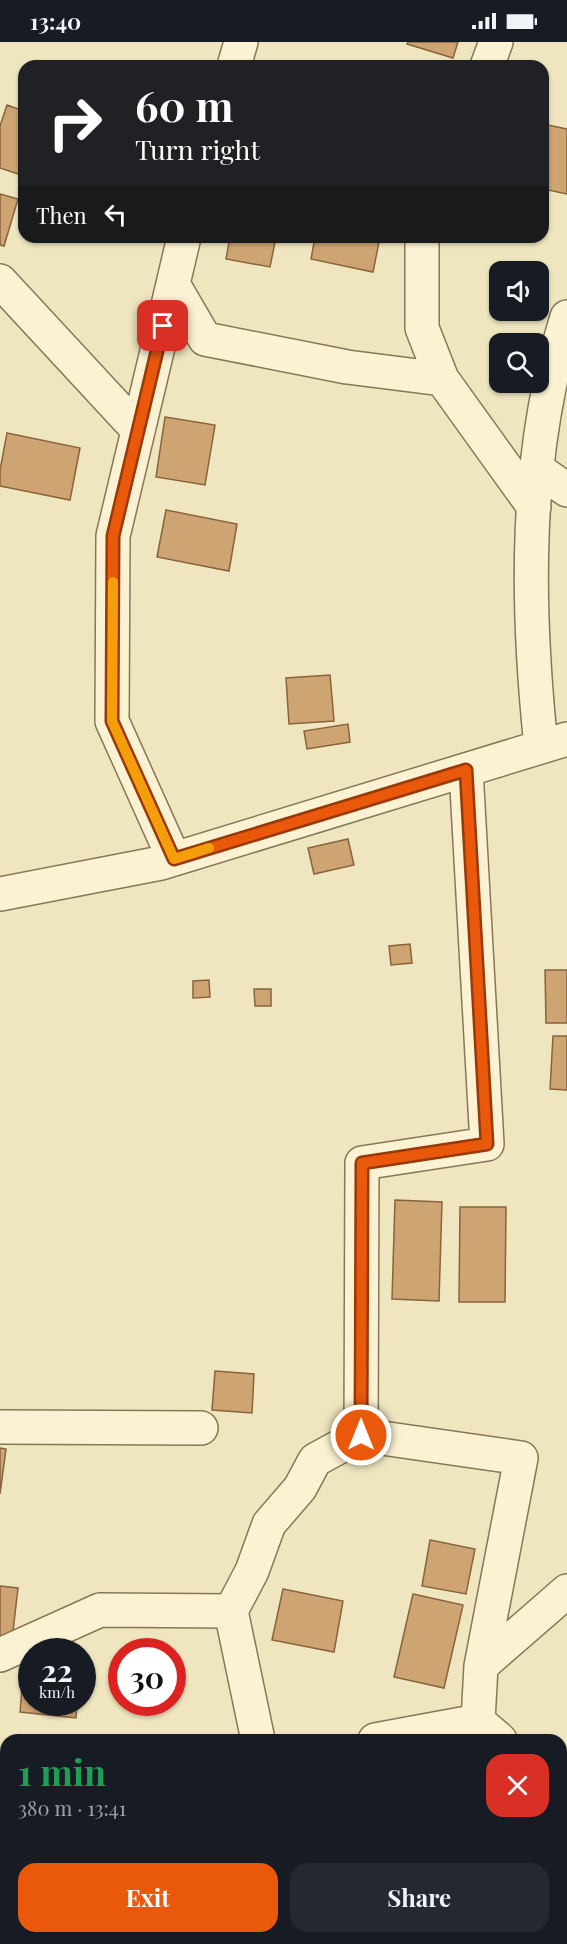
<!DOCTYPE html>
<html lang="en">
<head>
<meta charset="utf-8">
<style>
  body { margin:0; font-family:"Playfair Display",serif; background:#242831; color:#f1f3f6; height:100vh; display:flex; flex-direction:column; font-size:22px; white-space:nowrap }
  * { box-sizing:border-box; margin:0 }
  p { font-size:20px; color:#9ea1a6 }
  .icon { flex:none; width:33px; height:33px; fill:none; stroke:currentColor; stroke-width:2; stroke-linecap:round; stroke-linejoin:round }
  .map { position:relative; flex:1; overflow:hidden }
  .sheet { position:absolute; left:0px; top:1692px; width:567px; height:210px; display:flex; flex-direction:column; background:#171b24; border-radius:18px 18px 0 0; box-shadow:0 2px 4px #0004 }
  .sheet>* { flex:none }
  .banner { position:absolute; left:18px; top:18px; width:531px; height:183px; border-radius:18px; box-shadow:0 2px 4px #0004; background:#202124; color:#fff; overflow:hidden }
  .controls { position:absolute; left:489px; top:219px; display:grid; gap:12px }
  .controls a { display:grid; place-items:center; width:60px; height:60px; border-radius:12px; background:#171b24; box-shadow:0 2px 4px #0004; font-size:30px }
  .speed { position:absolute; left:18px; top:1596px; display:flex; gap:12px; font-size:30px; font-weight:700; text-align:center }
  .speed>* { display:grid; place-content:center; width:78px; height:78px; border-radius:50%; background:#171b24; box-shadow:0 2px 4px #0004; line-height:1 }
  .speed small { font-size:15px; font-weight:400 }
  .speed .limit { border:9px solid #d22; background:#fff; color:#111 }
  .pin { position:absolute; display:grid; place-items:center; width:51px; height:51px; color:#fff; margin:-26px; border-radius:12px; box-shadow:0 3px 9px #0006 }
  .me { position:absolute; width:66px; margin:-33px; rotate:0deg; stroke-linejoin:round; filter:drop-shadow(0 0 4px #0008) }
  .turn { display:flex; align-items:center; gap:21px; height:126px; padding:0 18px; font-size:27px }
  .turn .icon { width:78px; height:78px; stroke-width:2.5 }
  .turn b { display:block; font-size:42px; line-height:51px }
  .then { display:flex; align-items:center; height:57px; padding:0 18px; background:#0003; gap:12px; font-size:22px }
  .round { display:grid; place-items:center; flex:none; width:63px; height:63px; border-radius:18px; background:#242831 }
  .overview { display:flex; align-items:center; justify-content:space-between; height:102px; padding:0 18px }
  h1 { font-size:36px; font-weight:700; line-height:45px; color:#1e9e55 }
  .action { display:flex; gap:12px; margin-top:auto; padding:12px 18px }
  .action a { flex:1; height:69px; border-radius:18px; background:#ea580c; color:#fff; font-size:24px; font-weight:700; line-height:69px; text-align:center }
  .action a+a { background:#242831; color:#f1f3f6 }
  .status { display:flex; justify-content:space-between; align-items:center; height:42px; padding:0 30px; background:#171b24; direction:ltr }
  .status svg { height:16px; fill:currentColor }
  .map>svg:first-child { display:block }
  .building { fill:#cea473; stroke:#88633c; stroke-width:1.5 }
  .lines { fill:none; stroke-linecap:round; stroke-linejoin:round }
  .minor-casing { stroke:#887757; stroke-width:36 }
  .minor { stroke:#faf2d2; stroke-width:33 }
  .route-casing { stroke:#983908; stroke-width:15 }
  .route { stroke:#ea580c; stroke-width:10 }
  .slow { stroke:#f59e0b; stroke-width:10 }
</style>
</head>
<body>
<div class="status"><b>13:40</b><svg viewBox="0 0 49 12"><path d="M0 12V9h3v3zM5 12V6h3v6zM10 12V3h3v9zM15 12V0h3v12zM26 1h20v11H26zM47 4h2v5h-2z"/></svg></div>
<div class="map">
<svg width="567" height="1902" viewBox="0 0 567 1902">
  <rect width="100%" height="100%" fill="#efe6bf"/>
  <path class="building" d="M 408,0 L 458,0 L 453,16 L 407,2 Z
    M 7,63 L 24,69 L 24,134 L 0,126 L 0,84 Z
    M 543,82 L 567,87 L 567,152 L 543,147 Z
    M 0,152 L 18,157 L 4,204 L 0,203 Z
    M 230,195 L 276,195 L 270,225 L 226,217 Z
    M 315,195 L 380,195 L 373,230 L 311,217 Z
    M 165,375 L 215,383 L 205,443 L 156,435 Z
    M 7,391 L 80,406 L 70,458 L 0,444 L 0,428 Z
    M 166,468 L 237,482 L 229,529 L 157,515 Z
    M 330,633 L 334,679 L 289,682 L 286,636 Z
    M 348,682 L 350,700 L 307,707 L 304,689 Z
    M 348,797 L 354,823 L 314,832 L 308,806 Z
    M 410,902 L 412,921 L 391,923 L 389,904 Z
    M 545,928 L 567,928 L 567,981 L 546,981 Z
    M 209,938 L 210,955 L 193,956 L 193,939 Z
    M 254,947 L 271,947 L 271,964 L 255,964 Z
    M 553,994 L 567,994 L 567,1048 L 550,1047 Z
    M 395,1158 L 442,1160 L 439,1259 L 392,1257 Z
    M 460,1165 L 506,1165 L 505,1260 L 459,1260 Z
    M 215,1329 L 254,1332 L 252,1371 L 212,1368 Z
    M 0,1406 L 6,1407 L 0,1452 Z
    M 430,1498 L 475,1507 L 466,1552 L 422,1544 Z
    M 0,1544 L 18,1546 L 12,1598 L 0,1597 Z
    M 283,1547 L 343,1559 L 334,1610 L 272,1598 Z
    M 413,1552 L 463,1563 L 444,1646 L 394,1635 Z
    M 25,1610 L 32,1611 L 32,1660 L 77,1660 L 76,1676 L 20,1670 Z"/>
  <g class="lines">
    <g class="minor-casing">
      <path id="minor" d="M 234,24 L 241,0
        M 487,24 L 496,0
        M 184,195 L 173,242 L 205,297 L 347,325 L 442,337 L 534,465
        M 422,195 L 422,286 L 442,337
        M 0,239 L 138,388
        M 173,242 L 113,494 L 112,679 L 174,817
        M 537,427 L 567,448
        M 541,704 C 526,561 524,414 567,275
        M 0,852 L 161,821 L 567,697
        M 0,1385 L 201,1386
        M 361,1393 L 521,1416 L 481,1624
        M 0,1613 L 100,1568 L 231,1569
        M 478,1679 L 481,1624 L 567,1549
        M 258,1698 L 231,1569 L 252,1529 L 269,1482 L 300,1446 L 315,1418 L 361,1393 L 362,1121 L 487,1102 L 466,728
        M 375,1698 L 478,1679 L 500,1698
        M 561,1738 L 567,1740
        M 268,1896 L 271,1902"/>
    </g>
    <use href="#minor" class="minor"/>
  </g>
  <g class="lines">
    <g class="route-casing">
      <path id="route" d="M 163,284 L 113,494 L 112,679 L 174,817 L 466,728 L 487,1102 L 362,1121 L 361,1393"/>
    </g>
    <use href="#route" class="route"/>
    <path class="slow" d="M 113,540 L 112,679 L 174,817 L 209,806"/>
  </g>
</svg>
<div class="controls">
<a><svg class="icon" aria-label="sound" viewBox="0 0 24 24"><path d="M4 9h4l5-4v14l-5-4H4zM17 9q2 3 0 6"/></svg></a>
<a><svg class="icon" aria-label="search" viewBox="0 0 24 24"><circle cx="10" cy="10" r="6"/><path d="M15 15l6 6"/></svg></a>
</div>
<div class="speed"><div>22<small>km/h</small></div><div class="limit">30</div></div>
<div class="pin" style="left:163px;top:284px;background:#d93025"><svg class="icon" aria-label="arrive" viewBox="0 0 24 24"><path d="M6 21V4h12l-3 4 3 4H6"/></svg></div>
<svg class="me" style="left:361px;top:1393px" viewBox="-20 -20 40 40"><circle r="17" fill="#ea580c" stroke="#fff" stroke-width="3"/><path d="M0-11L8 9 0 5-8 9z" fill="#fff"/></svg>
<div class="banner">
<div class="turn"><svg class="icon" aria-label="right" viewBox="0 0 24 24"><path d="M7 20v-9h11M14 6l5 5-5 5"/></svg><div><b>60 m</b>Turn right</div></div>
<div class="then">Then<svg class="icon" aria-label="left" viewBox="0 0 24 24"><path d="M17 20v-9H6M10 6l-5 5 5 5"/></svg></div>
</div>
<section class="sheet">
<div class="overview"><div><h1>1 min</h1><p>380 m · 13:41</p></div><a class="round" style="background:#d93025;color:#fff"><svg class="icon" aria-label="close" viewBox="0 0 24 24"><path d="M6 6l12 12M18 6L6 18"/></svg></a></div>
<div class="action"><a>Exit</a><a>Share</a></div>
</section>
</div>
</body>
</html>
